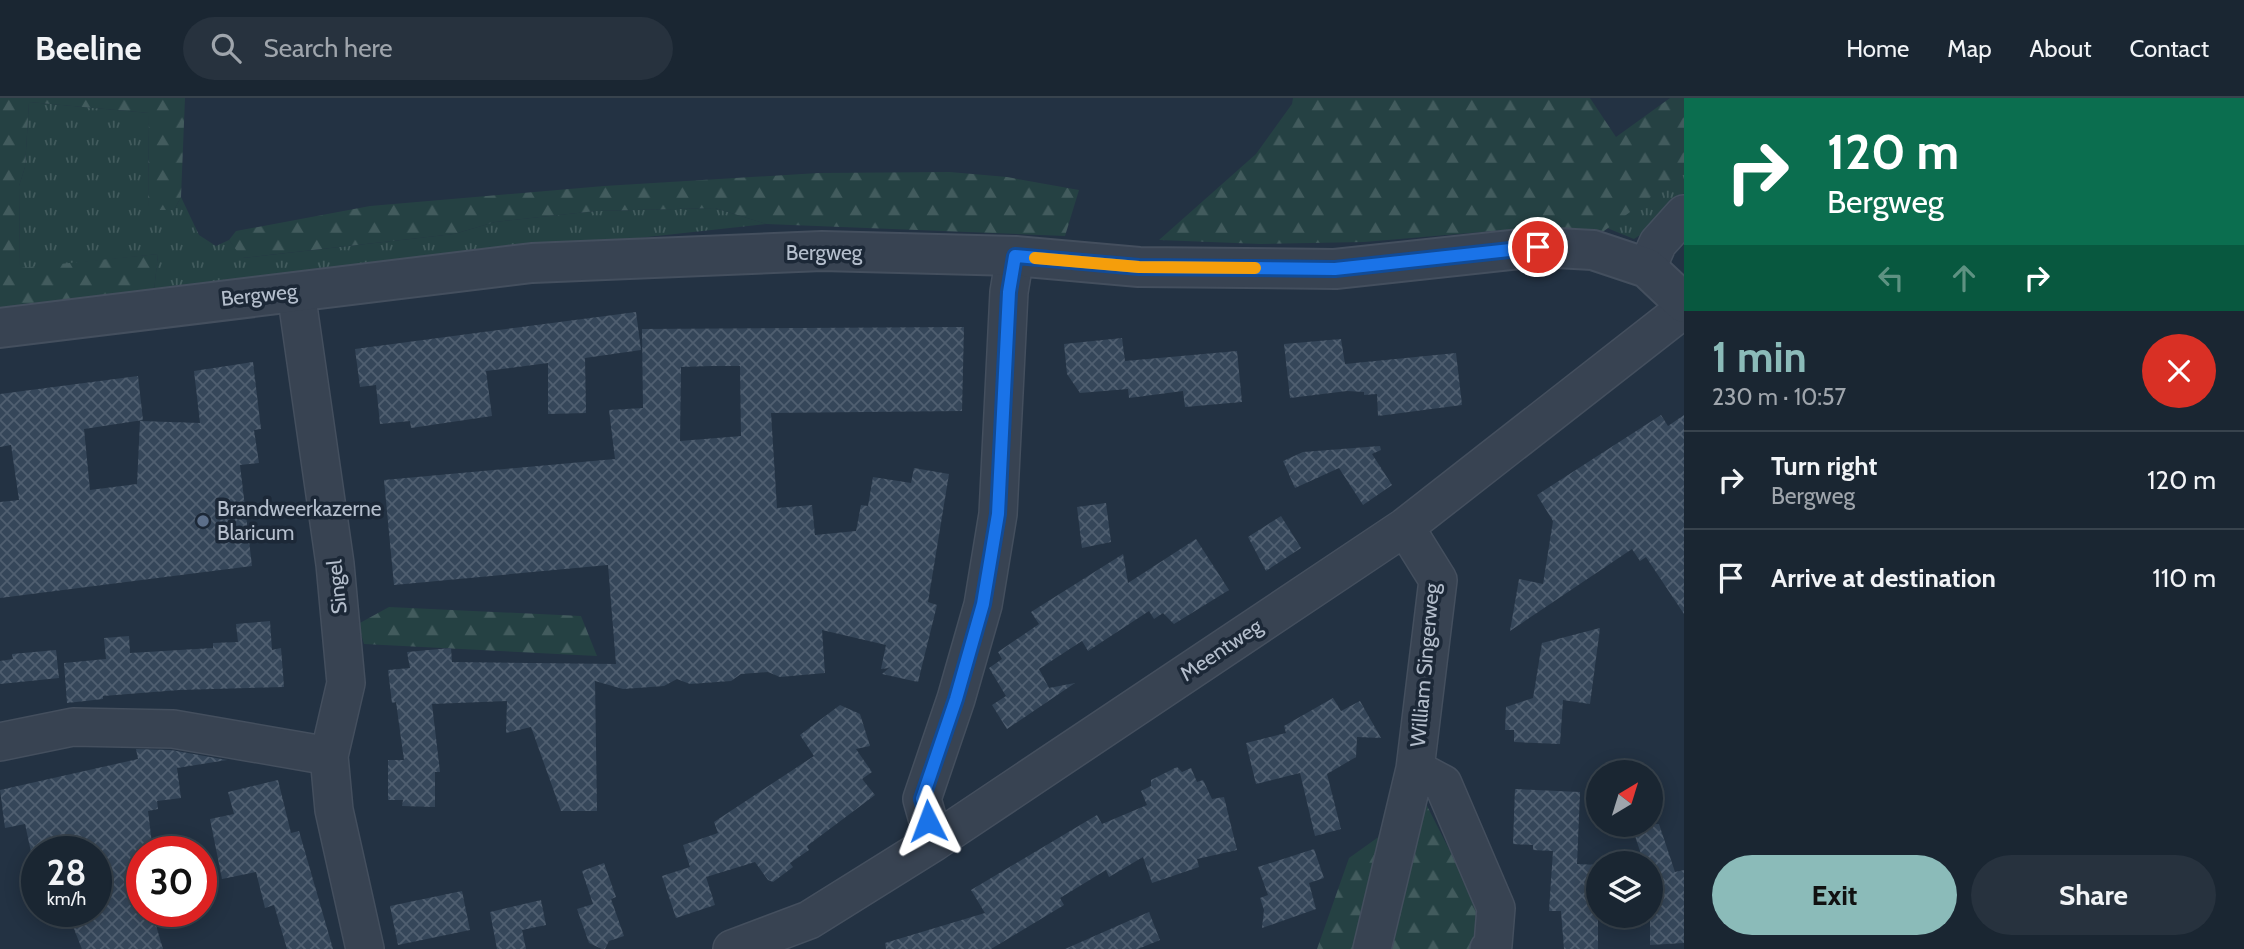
<!DOCTYPE html>
<html lang="en">
<head>
<meta charset="utf-8">
<style>
  body { margin:0; font-family:Cabin,sans-serif; background:#27323e; color:#f1f3f6; height:100vh; display:flex; flex-direction:column; font-size:26px; white-space:nowrap }
  * { box-sizing:border-box; margin:0 }
  p { font-size:23px; color:#9fa5ac }
  .icon { flex:none; width:38px; height:38px; fill:none; stroke:currentColor; stroke-width:2; stroke-linecap:round; stroke-linejoin:round }
  .map { position:relative; flex:1; overflow:hidden }
  .drawer { display:flex; flex-direction:column; background:#1a2632; width:560px }
  .drawer>* { flex:none }
  .top-card { background:#0b6e4f; color:#fff; overflow:hidden }
  .needle { width:46px; rotate:38deg }
  .tools { position:absolute; left:1586px; top:662px; display:grid; gap:14px }
  .tools a { display:grid; place-items:center; width:77px; height:77px; border-radius:50%; background:#1a2632; box-shadow:0 4px 18px #0003,0 0 0 2px #38434d; font-size:35px }
  .speed { position:absolute; left:21px; top:738px; display:flex; gap:14px; font-size:35px; font-weight:700; text-align:center }
  .speed>* { display:grid; place-content:center; width:91px; height:91px; border-radius:50%; background:#1a2632; box-shadow:0 4px 18px #0003,0 0 0 2px #38434d; line-height:1 }
  .speed small { font-size:18px; font-weight:400 }
  .speed .limit { border:10px solid #d22; background:#fff; color:#111 }
  .pin { position:absolute; display:grid; place-items:center; width:60px; height:60px; color:#fff; margin:-30px; border:4px solid #fff; border-radius:50%; box-shadow:0 2px 7px #0007 }
  .me { position:absolute; width:77px; margin:-38px; rotate:357deg; stroke-linejoin:round; filter:drop-shadow(0 0 5px #0008) }
  .turn { display:flex; align-items:center; gap:24px; height:147px; padding:0 28px; font-size:32px }
  .turn .icon { width:91px; height:91px; stroke-width:2.5 }
  .turn b { display:block; font-size:49px; line-height:60px }
  .lanes { display:flex; align-items:center; height:66px; padding:0 28px; background:#0003; justify-content:center; gap:35px; direction:ltr }
  .lanes .off { opacity:.35 }
  .round { display:grid; place-items:center; flex:none; width:74px; height:74px; border-radius:37px; background:#27323e }
  .head { display:flex; align-items:center; justify-content:space-between; height:119px; padding:0 28px }
  h1 { font-size:42px; font-weight:700; line-height:52px; color:#8bbbb9 }
  .button { display:flex; gap:14px; margin-top:auto; padding:14px 28px }
  .button a { flex:1; height:80px; border-radius:42px; background:#8bbbb9; color:#111; font-size:28px; font-weight:700; line-height:80px; text-align:center }
  .button a+a { background:#27323e; color:#f1f3f6 }
  ul { padding:0; list-style:none }
  li { display:flex; align-items:center; gap:21px; height:98px; padding:0 28px; border-top:2px solid #38434d }
  li div { flex:1 }
  li b { display:block; font-size:26px }
  li em { font-style:normal }
  header { display:flex; align-items:center; gap:42px; box-sizing:border-box; height:98px; padding:0 35px; background:#1a2632; border-bottom:2px solid #38434d }
  header strong { font-size:33px }
  nav { display:flex; gap:38px; margin-inline-start:auto; font-size:24px }
  .search { width:490px; height:63px; background:#27323e; display:flex; align-items:center; gap:18px; box-sizing:border-box; padding:0 24px; border-radius:38px; color:#9fa5ac; font-size:26px }
  main { display:flex; flex:1; min-height:0 }
  .map>svg:first-child { display:block }
  .grass { fill:url(#grass-tufts) }
  .forest { fill:url(#forest-firs) }
  .building { fill:url(#building-cross-hatch); fill-rule:evenodd }
  .lines { fill:none; stroke-linecap:round; stroke-linejoin:round }
  .minor-casing { stroke:#444f5e; stroke-width:40 }
  .tertiary-casing { stroke:#444f5e; stroke-width:42 }
  .minor { stroke:#384352; stroke-width:37 }
  .tertiary { stroke:#384352; stroke-width:38 }
  .route-casing { stroke:#114b97; stroke-width:18 }
  .route { stroke:#1a73e8; stroke-width:12 }
  .slow { stroke:#f59e0b; stroke-width:12 }
  .service-dot { fill:#5c6f8a; stroke:#1c2837; stroke-width:2.5 }
  .labels { text-anchor:middle; stroke-width:7; stroke-linejoin:round; paint-order:stroke }
  .street-label { font-size:21px; fill:#b4becc; stroke:#1c2837 }
  .poi-label { font-size:21px; fill:#b4becc; stroke:#1c2837; text-anchor:start }
</style>
</head>
<body>
<header>
<strong>Beeline</strong>
<div class="search"><svg class="icon" aria-label="search" viewBox="0 0 24 24"><circle cx="10" cy="10" r="6"/><path d="M15 15l6 6"/></svg>Search here</div>
<nav><a>Home</a><a>Map</a><a>About</a><a>Contact</a></nav>
</header>
<main>
<div class="map">
<svg width="1684" height="851" viewBox="0 0 1684 851">
  <defs>
    <pattern id="grass-tufts" width="24" height="20" patternUnits="userSpaceOnUse" patternTransform="scale(1.75)"><rect width="24" height="20" fill="#254143"/><path d="M3 7l-1-3M5 7V3M7 7l1-3M15 17l-1-3M17 17v-4M19 17l1-3" fill="none" stroke="#425b5d"/></pattern>
    <pattern id="forest-firs" width="22" height="20" patternUnits="userSpaceOnUse" patternTransform="scale(1.75)"><rect width="22" height="20" fill="#254143"/><path d="M5 1l3.5 6h-7zM16 11l3.5 6h-7z" fill="#425b5d"/></pattern>
    <pattern id="building-cross-hatch" width="8" height="8" patternUnits="userSpaceOnUse" patternTransform="scale(1.75)"><rect width="8" height="8" fill="#354659"/><path d="M0 0l8 8M0 8l8-8" fill="none" stroke="#505f70"/></pattern>
  </defs>
  <rect width="100%" height="100%" fill="#233243"/>
  <path class="grass" d="M 29,4 L 149,15 L 148,112 L 174,112 L 181,99 L 199,137 L 216,148 L 229,142 L 243,160 L 454,136 L 495,124 L 596,113 L 715,110 L 766,126 L 154,193 L 158,156 L 20,171 L 19,88 L 25,69 Z
    M 1684,74 L 1684,95 L 1649,131 L 1634,141 L 1607,130 Z"/>
  <path class="forest" d="M 0,0 L 185,0 L 181,99 L 174,112 L 148,112 L 149,15 L 29,4 L 25,69 L 19,88 L 20,170 L 158,156 L 154,193 L 0,215 Z
    M 1293,0 L 1590,0 L 1616,39 L 1670,0 L 1684,0 L 1684,75 L 1597,138 L 1528,130 L 1364,144 L 1261,146 L 1159,142 L 1256,56 L 1292,6 Z
    M 950,74 L 1007,79 L 1079,92 L 1065,138 L 766,126 L 715,110 L 596,113 L 495,124 L 454,136 L 242,160 L 229,142 L 236,133 L 370,108 L 604,88 L 818,75 Z
    M 389,509 L 581,518 L 597,558 L 364,546 L 358,526 Z
    M 1421,696 L 1484,820 L 1491,851 L 1389,851 Z
    M 1391,730 L 1363,851 L 1317,851 L 1349,760 Z"/>
  <path class="building" d="M 636,214 L 641,252 L 585,260 L 586,315 L 548,316 L 548,265 L 486,273 L 492,318 L 411,330 L 410,323 L 380,326 L 376,287 L 360,289 L 355,251 Z
    M 964,229 L 962,313 L 771,315 L 777,410 L 812,407 L 815,437 L 856,433 L 861,407 L 868,408 L 873,379 L 911,385 L 914,370 L 949,376 L 928,504 L 937,507 L 918,584 L 882,576 L 889,570 L 881,571 L 886,547 L 822,532 L 825,575 L 780,579 L 768,574 L 741,576 L 731,583 L 690,586 L 677,581 L 664,588 L 623,591 L 595,583 L 597,713 L 561,713 L 531,629 L 506,635 L 507,603 L 432,606 L 440,674 L 435,674 L 435,709 L 402,708 L 403,702 L 388,702 L 388,662 L 404,662 L 396,604 L 392,605 L 388,572 L 410,570 L 407,554 L 451,550 L 452,564 L 616,566 L 608,467 L 394,487 L 384,382 L 615,361 L 609,312 L 643,310 L 642,231 ZM 711,268 L 740,268 L 741,338 L 680,343 L 681,269 Z
    M 1122,240 L 1125,263 L 1237,253 L 1242,304 L 1185,309 L 1183,293 L 1129,300 L 1128,291 L 1080,295 L 1067,276 L 1064,246 Z
    M 1341,241 L 1345,266 L 1456,255 L 1462,307 L 1378,318 L 1377,296 L 1364,297 L 1364,294 L 1347,293 L 1290,300 L 1284,246 Z
    M 253,264 L 261,331 L 254,332 L 259,365 L 240,367 L 252,468 L 0,500 L 0,404 L 19,402 L 11,347 L 0,349 L 0,296 L 138,278 L 143,322 L 84,331 L 90,392 L 137,386 L 140,323 L 200,325 L 194,273 Z
    M 1661,317 L 1668,328 L 1684,317 L 1684,516 L 1646,459 L 1640,463 L 1632,451 L 1510,533 L 1519,481 L 1543,486 L 1553,423 L 1537,397 Z
    M 1380,348 L 1381,352 L 1372,356 L 1392,387 L 1363,407 L 1339,370 L 1295,390 L 1283,363 L 1303,354 Z
    M 1106,405 L 1111,444 L 1082,450 L 1077,409 Z
    M 1281,418 L 1301,450 L 1266,473 L 1248,439 Z
    M 1196,441 L 1229,492 L 1174,526 L 1163,515 L 1154,521 L 1149,513 L 1088,553 L 1082,543 L 1039,571 L 1049,590 L 1075,585 L 1007,631 L 992,607 L 1006,598 L 989,570 L 1002,561 L 998,554 L 1039,526 L 1031,514 L 1123,456 L 1128,485 Z
    M 270,523 L 272,552 L 281,550 L 284,589 L 179,592 L 103,598 L 103,601 L 67,605 L 64,565 L 106,561 L 104,540 L 129,538 L 130,555 L 213,550 L 213,545 L 238,544 L 236,526 Z
    M 1600,530 L 1590,606 L 1563,602 L 1560,646 L 1514,644 L 1514,632 L 1505,632 L 1506,609 L 1533,600 L 1542,545 Z
    M 56,552 L 59,580 L 0,586 L 0,563 L 13,561 L 12,556 Z
    M 1333,600 L 1341,613 L 1360,603 L 1381,640 L 1357,639 L 1356,659 L 1327,676 L 1341,731 L 1315,738 L 1300,675 L 1256,686 L 1246,645 L 1286,635 L 1284,628 Z
    M 840,607 L 860,616 L 870,648 L 856,651 L 872,674 L 862,681 L 875,697 L 807,748 L 809,752 L 790,765 L 793,769 L 773,784 L 768,782 L 755,764 L 706,779 L 715,807 L 676,820 L 662,778 L 690,769 L 683,747 L 718,735 L 714,724 L 814,658 L 800,637 Z
    M 136,651 L 171,652 L 227,662 L 177,670 L 181,700 L 157,703 L 158,711 L 148,713 L 153,754 L 142,754 L 142,814 L 152,814 L 163,851 L 82,851 L 72,826 L 96,816 L 96,746 L 61,754 L 31,754 L 25,726 L 5,730 L 0,692 L 138,661 Z
    M 1177,669 L 1182,674 L 1191,670 L 1197,684 L 1203,682 L 1212,701 L 1224,699 L 1237,752 L 1197,761 L 1199,769 L 1152,785 L 1143,759 L 1109,779 L 1106,772 L 1060,800 L 1064,807 L 991,851 L 886,851 L 885,845 L 985,815 L 971,792 L 1097,717 L 1102,726 L 1147,707 L 1141,693 L 1151,688 L 1151,682 Z
    M 278,682 L 291,735 L 299,733 L 333,851 L 287,851 L 274,807 L 265,810 L 256,774 L 222,781 L 210,721 L 234,716 L 228,694 Z
    M 1515,691 L 1580,694 L 1577,766 L 1598,767 L 1598,851 L 1564,851 L 1561,813 L 1549,813 L 1553,753 L 1533,752 L 1533,747 L 1513,746 Z
    M 1631,726 L 1659,726 L 1675,774 L 1684,772 L 1684,845 L 1650,847 L 1650,765 L 1644,765 Z
    M 1314,751 L 1324,780 L 1309,785 L 1316,811 L 1262,830 L 1264,812 L 1260,800 L 1268,797 L 1258,769 Z
    M 604,765 L 616,799 L 611,801 L 624,838 L 609,843 L 605,851 L 602,851 L 589,845 L 577,811 L 593,806 L 582,773 Z
    M 462,793 L 470,832 L 398,847 L 390,808 Z
    M 541,802 L 546,827 L 522,832 L 526,851 L 497,851 L 490,814 Z
    M 1149,814 L 1160,842 L 1138,851 L 1065,851 Z"/>
  <g class="lines">
    <g class="minor-casing">
      <path id="minor" d="M 1647,170 L 1658,145 L 1684,116
        M 296,194 L 335,466 L 346,585 L 329,658
        M 0,644 L 73,629 L 173,631 L 329,658 L 334,712 L 365,851
        M 1415,671 L 1443,686 L 1496,810 L 1493,847 L 1489,851
        M 934,744 L 922,701 L 956,601 L 983,507 L 998,416 L 1009,194 L 1015,158
        M 732,851 L 809,822 L 934,744 L 1405,429 L 1684,211
        M 1372,851 L 1415,671 L 1438,482 L 1405,429"/>
    </g>
    <g class="tertiary-casing">
      <path id="tertiary" d="M 0,230 L 532,165 L 822,153 L 1015,158 L 1139,169 L 1335,171 L 1538,149 L 1593,152 L 1647,170 L 1684,205"/>
    </g>
    <use href="#minor" class="minor"/>
    <use href="#tertiary" class="tertiary"/>
  </g>
  <g class="lines">
    <g class="route-casing">
      <path id="route" d="M 928,723 L 922,701 L 956,601 L 983,506 L 998,416 L 1009,194 L 1015,158 L 1139,169 L 1335,171 L 1538,149"/>
    </g>
    <use href="#route" class="route"/>
    <path class="slow" d="M 1035,160 L 1139,169 L 1255,170"/>
  </g>
  <circle class="service-dot" cx="203" cy="423" r="7"/>
  <g class="labels">
    <g class="street-label">
      <text x="824" y="162">Bergweg</text>
      <text transform="translate(259 197) rotate(-6)" y="7">Bergweg</text>
      <text transform="translate(337 489) rotate(-96)" y="7">Singel</text>
      <text transform="translate(1221 552) rotate(-34)" y="7">Meentweg</text>
      <text transform="translate(1425 567) rotate(-85)" y="7">William Singerweg</text>
    </g>
    <g class="poi-label">
      <text x="217" y="418">Brandweerkazerne<tspan x="217" dy="24">Blaricum</tspan></text>
    </g>
  </g>
</svg>
<div class="tools">
<a><svg class="needle" viewBox="-14 -14 28 28"><path d="M0-13l5 13h-10z" fill="#e53935"/><path d="M0 13l5-13h-10z" fill="#9fa5ac"/></svg></a>
<a><svg class="icon" aria-label="layers" viewBox="0 0 24 24"><path d="M12 4l9 5-9 5-9-5zM3 14l9 5 9-5"/></svg></a>
</div>
<div class="speed"><div>28<small>km/h</small></div><div class="limit">30</div></div>
<div class="pin" style="left:1538px;top:149px;background:#d93025"><svg class="icon" aria-label="arrive" viewBox="0 0 24 24"><path d="M6 21V4h12l-3 4 3 4H6"/></svg></div>
<svg class="me" style="left:928px;top:723px" viewBox="-20 -20 40 40"><path d="M0-17L14 15 0 8-14 15z" fill="#1a73e8" stroke="#fff" stroke-width="4"/></svg>
</div>
<section class="drawer">
<div class="top-card">
<div class="turn"><svg class="icon" aria-label="right" viewBox="0 0 24 24"><path d="M7 20v-9h11M14 6l5 5-5 5"/></svg><div><b>120 m</b>Bergweg</div></div>
<div class="lanes"><svg class="icon off" aria-label="left" viewBox="0 0 24 24"><path d="M17 20v-9H6M10 6l-5 5 5 5"/></svg><svg class="icon off" aria-label="ahead" viewBox="0 0 24 24"><path d="M12 20V5M6 11l6-6 6 6"/></svg><svg class="icon" aria-label="right" viewBox="0 0 24 24"><path d="M7 20v-9h11M14 6l5 5-5 5"/></svg></div>
</div>
<div class="head"><div><h1>1 min</h1><p>230 m · 10:57</p></div><a class="round" style="background:#d93025;color:#fff"><svg class="icon" aria-label="close" viewBox="0 0 24 24"><path d="M6 6l12 12M18 6L6 18"/></svg></a></div>
<ul>
<li><svg class="icon" aria-label="right" viewBox="0 0 24 24"><path d="M7 20v-9h11M14 6l5 5-5 5"/></svg><div><b>Turn right</b><p>Bergweg</p></div><em>120 m</em></li>
<li><svg class="icon" aria-label="arrive" viewBox="0 0 24 24"><path d="M6 21V4h12l-3 4 3 4H6"/></svg><div><b>Arrive at destination</b></div><em>110 m</em></li>
</ul>
<div class="button"><a>Exit</a><a>Share</a></div>
</section>
</main>
</body>
</html>
